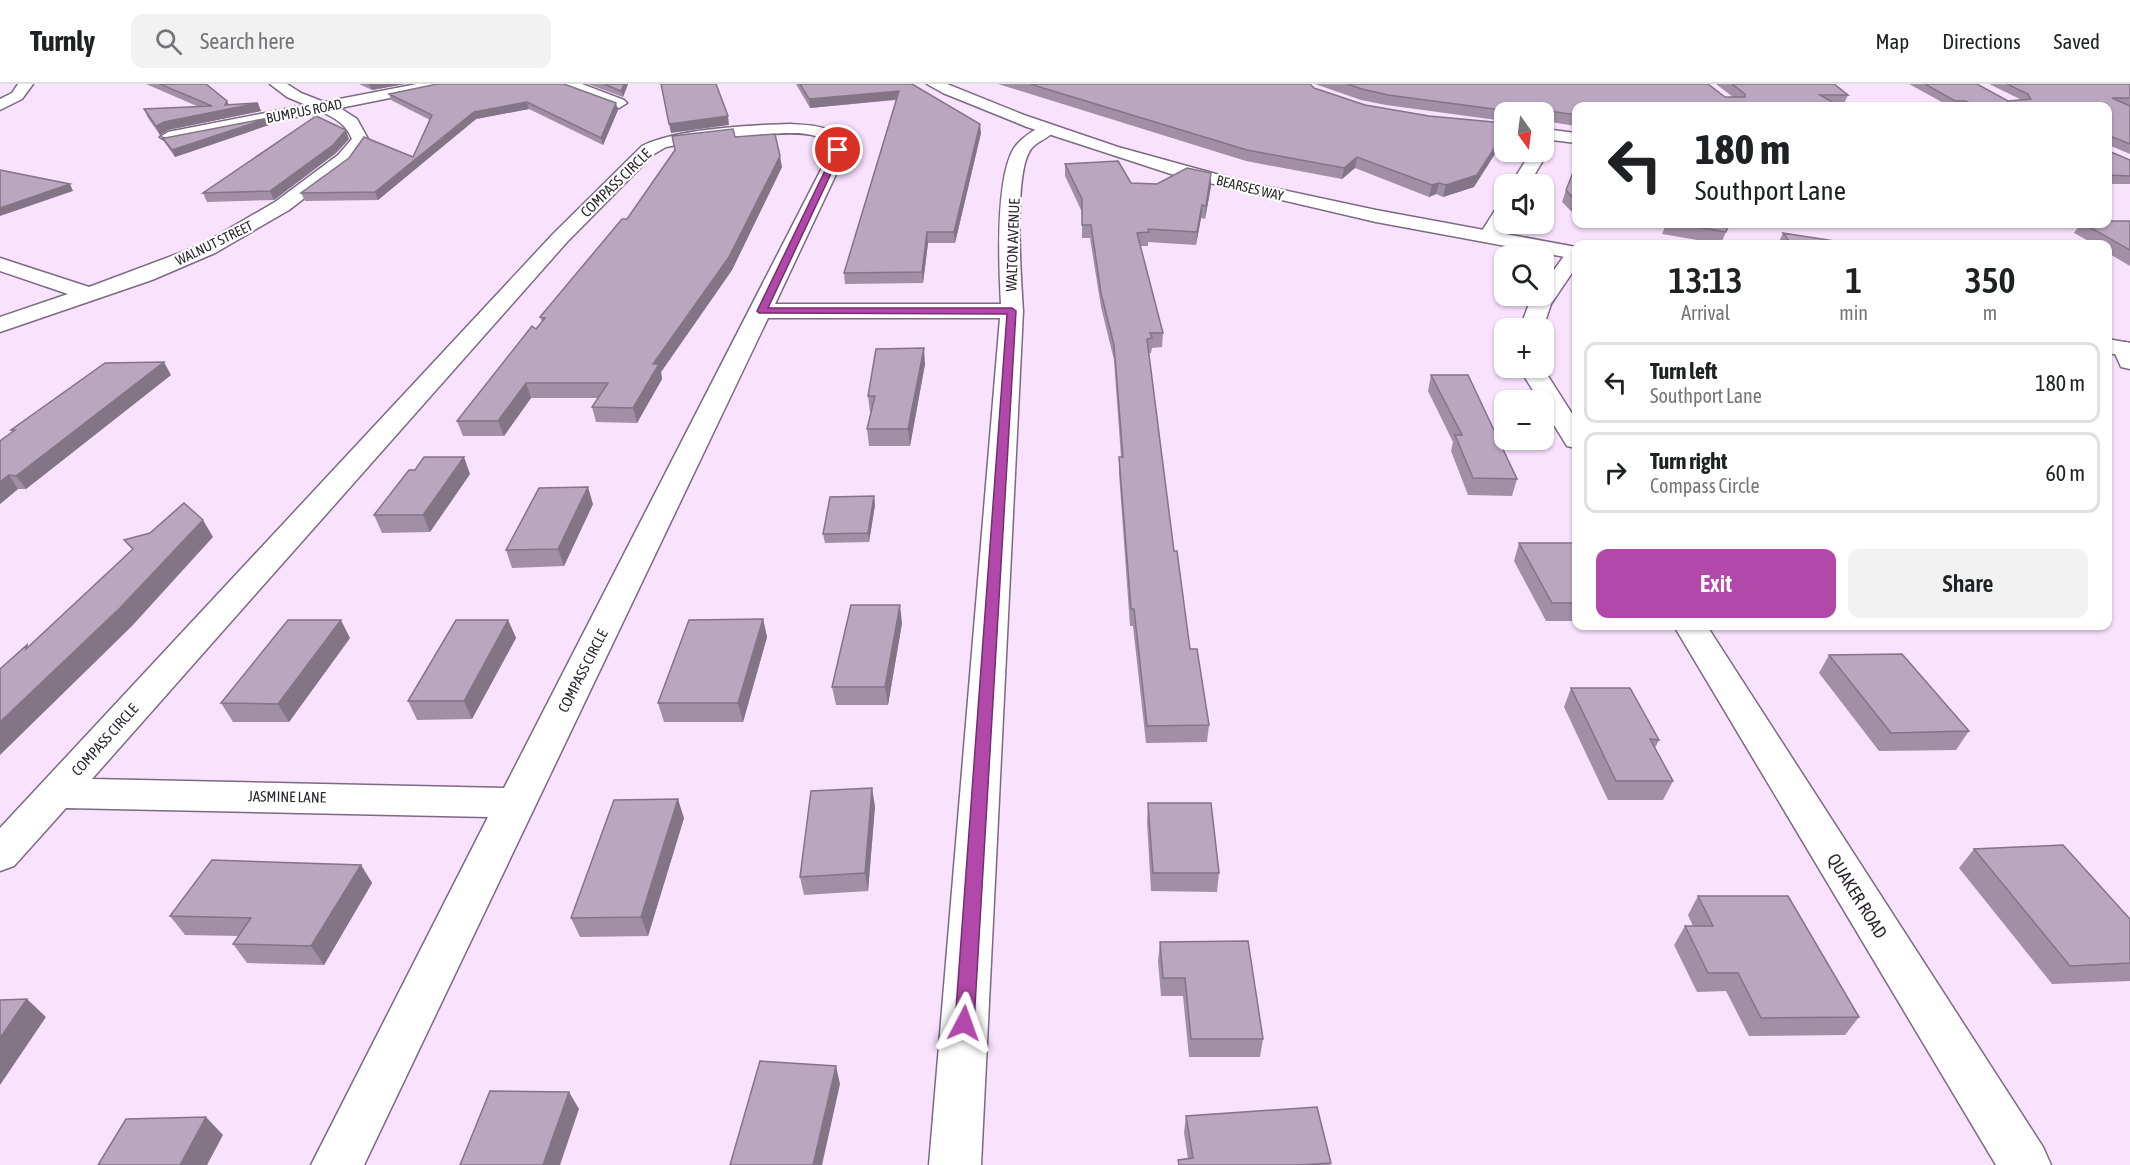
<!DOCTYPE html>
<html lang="en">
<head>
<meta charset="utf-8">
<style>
  body { margin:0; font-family:"Asap Condensed",sans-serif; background:#f2f2f2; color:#202124; height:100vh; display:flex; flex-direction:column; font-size:22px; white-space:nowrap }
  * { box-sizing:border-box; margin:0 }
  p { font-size:20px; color:#757577 }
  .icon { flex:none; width:33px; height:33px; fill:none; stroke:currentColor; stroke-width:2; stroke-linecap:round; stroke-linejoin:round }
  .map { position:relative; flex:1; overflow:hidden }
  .panel { position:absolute; left:1572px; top:156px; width:540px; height:390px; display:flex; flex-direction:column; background:#fff; border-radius:12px; box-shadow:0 2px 4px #0004 }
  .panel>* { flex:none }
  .guide { position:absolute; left:1572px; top:18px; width:540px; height:126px; border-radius:12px; box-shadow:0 2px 4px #0004; background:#fff; color:#202124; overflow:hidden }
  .needle { width:39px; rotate:166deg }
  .fabs { position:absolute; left:1494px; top:18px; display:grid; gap:12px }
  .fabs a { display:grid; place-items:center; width:60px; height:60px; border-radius:12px; background:#fff; box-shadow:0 2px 4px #0004; font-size:30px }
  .pin { position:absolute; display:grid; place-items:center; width:51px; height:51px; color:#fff; margin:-26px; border:3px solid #fff; border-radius:50%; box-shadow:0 2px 6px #0007 }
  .me { position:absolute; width:66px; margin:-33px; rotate:4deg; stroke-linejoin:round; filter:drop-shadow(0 0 4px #0008) }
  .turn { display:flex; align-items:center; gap:21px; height:126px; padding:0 24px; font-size:27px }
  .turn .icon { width:78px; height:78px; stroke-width:2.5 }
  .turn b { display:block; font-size:42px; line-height:51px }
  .eta { display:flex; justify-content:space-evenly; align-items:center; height:102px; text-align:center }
  .eta b { font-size:36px; font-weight:600; line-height:42px }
  .primary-button { display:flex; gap:12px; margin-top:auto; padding:12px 24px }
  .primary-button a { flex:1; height:69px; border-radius:12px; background:#b248a9; color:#fff; font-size:24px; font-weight:600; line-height:69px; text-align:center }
  .primary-button a+a { background:#f2f2f2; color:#202124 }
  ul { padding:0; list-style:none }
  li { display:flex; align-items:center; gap:18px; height:81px; margin:0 12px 9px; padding:0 12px; border:3px solid #e0e0e0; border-radius:12px }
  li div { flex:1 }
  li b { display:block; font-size:22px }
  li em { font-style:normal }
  header { display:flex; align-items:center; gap:36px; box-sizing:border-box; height:84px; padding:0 30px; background:#fff; border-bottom:2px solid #e0e0e0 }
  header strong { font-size:28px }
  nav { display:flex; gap:33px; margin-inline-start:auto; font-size:21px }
  .search { width:420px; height:54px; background:#f2f2f2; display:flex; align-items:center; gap:15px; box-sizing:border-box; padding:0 21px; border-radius:12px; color:#757577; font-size:22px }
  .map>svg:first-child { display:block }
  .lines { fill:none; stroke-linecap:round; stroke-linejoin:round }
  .minor-casing { stroke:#7c6982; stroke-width:3 }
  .secondary-casing { stroke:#7c6982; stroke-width:3 }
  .minor { fill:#fff; fill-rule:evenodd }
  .secondary { fill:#fff; fill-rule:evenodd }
  .wall { fill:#a18fa5 }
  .shaded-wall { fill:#837486 }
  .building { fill:#bba6c0; stroke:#837486; stroke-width:1.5 }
  .route { fill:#b248a9; stroke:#742f6e; stroke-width:1.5 }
  .labels { text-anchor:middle; stroke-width:4.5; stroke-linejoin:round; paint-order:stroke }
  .far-street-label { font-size:14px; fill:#2e2631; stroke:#fff }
  .street-label { font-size:15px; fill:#2e2631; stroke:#fff }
  .near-street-label { font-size:18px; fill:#2e2631; stroke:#fff }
</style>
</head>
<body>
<header>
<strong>Turnly</strong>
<div class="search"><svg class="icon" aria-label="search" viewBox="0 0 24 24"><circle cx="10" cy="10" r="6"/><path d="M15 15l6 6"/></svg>Search here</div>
<nav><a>Map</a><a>Directions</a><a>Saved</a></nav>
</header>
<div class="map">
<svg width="2130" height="1081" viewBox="0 0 2130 1081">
  <rect width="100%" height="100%" fill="#f8e2fe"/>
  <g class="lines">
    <g class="minor-casing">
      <path id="minor" d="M 18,0 L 33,0 L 22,15 L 0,26 L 0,15 L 12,9 Z
        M 270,0 L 287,0 L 301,9 L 324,18 L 417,0 L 447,0 L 440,4 L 340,24 L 357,35 L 368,55 L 350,79 L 289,126 L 215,169 L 152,196 L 0,248 L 0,233 L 68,210 L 0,187 L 0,174 L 89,203 L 201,161 L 275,118 L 338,71 L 352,55 C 346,40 335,34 322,28 L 168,58 L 160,53 L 168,48 L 306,21 L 287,13 Z
        M 561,0 L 582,0 L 624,16 L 627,19 L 619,24 L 614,22 L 563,3 Z
        M 790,40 C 812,41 839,41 847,67 L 775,220 L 1001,220 C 999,183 995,95 1014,64 C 1021,54 1037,43 1048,40 L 1056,45 C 1050,54 1037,57 1031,65 C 1013,89 1021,195 1023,227 L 981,1081 L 929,1081 L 1000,234 L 768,234 L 364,1081 L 311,1081 L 488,733 L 66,724 L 14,782 L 0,787 L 0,744 L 553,150 L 642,62 C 675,45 751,41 790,40 ZM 771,50 C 788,49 836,44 827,74 L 504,704 L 92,695 L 567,158 L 654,70 L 666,63 L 677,61 Z
        M 1544,45 L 1576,49 L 1576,59 L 1544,55 Z
        M 1544,64 L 1548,68 L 1529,100 L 1511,100 L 1531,68 L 1544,68 Z
        M 1504,122 L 1504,140 L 1506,140 L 1495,157 L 1481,157 L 1478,153 L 1494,128 L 1497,124 Z
        M 1576,163 L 1576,183 L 1551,220 L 1543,244 L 1520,244 L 1529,220 L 1535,212 L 1544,212 L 1544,200 L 1569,165 Z
        M 2125,258 L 2130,259 L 2130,285 L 2121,283 L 2113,265 L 2117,260 Z
        M 1519,284 L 1543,284 L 1576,336 L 1576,364 L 1567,362 L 1544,325 L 1544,316 L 1539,316 Z
        M 1674,542 L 1707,542 L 2043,1063 L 2051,1081 L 1996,1081 Z"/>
    </g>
    <g class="secondary-casing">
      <path id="secondary" d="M 927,0 L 947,0 L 1024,31 L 1118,63 L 1245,98 L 1376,126 L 1576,163 L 1576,175 L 1376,138 L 1171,90 L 1027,43 L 943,9 Z
        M 2108,255 L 2130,259 L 2130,273 L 2108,269 Z"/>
    </g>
    <use href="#minor" class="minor"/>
    <use href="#secondary" class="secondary"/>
  </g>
  <path class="wall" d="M 146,0 L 206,0 L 229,21 L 261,27 L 168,46 L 160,51 L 148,34 L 144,25 L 199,23 Z
    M 359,0 L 405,0 L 372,6 Z
    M 437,0 L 618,26 L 603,61 L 529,25 L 476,35 L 378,116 L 305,117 L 301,109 L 413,73 L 430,36 L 391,16 L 389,10 Z
    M 588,0 L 628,0 L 623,13 Z
    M 796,0 L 912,0 L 981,49 L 955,159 L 928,159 L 923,199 L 845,200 L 844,189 L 896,16 L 810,24 Z
    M 998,0 L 1310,0 L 1314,4 L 1474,103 L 1443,113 L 1436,110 L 1429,113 L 1355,84 L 1342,95 L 1246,77 Z
    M 1315,0 L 1708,0 L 1725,13 L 1733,13 L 1716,0 L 1834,0 L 1848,11 L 1843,22 L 1576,22 L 1576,42 L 1544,37 L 1544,28 L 1504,28 L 1504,37 L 1386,21 L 1361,16 Z
    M 1909,0 L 1977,0 L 2008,17 L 2022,16 L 1989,0 L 2130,0 L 2130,21 L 2129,21 L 2130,22 L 2130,70 L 2111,62 L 2111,68 L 2130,76 L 2130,100 L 2108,100 L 2108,22 L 1949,22 Z
    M 272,40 L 175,73 L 165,59 L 162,53 L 165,54 Z
    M 735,53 L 782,83 L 732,186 L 661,288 L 662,295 L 637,339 L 596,338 L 592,323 L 598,314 L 531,314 L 504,352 L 463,352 L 457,337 L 536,245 L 542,238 L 540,233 L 627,135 Z
    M 349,55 L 336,69 L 274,116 L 207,118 L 203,109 Z
    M 1065,80 L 1131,99 L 1211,102 L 1205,135 L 1201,134 L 1196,161 L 1148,158 L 1148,162 L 1140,162 L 1163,249 L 1162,263 L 1152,264 L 1151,269 L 1149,269 L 1174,467 L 1190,565 L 1209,641 L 1207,658 L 1146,659 L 1133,542 L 1130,542 L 1119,389 L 1119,373 L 1121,373 L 1114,276 L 1101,223 L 1090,154 L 1082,154 L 1082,128 L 1065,92 Z
    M 1576,81 L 1576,132 L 1562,118 L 1566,106 Z
    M 2130,137 L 2130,182 L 2108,169 L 2108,160 L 2094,160 L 2074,149 L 2080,140 L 2108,140 Z
    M 1666,140 L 1729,140 L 1721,160 L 1662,150 Z
    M 1783,149 L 1854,160 L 1778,160 Z
    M 925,280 L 910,362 L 869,362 L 867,345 L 871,328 L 870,328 L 868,312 Z
    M 171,291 L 26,405 L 18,405 L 0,420 L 0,357 L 12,348 L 11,346 Z
    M 1431,291 L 1517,395 L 1512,412 L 1468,411 L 1451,367 L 1453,358 L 1428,307 Z
    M 470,390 L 430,448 L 382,449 L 374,431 Z
    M 874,412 L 875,421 L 869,458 L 825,459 L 823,450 Z
    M 593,420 L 564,482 L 512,484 L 506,466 Z
    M 1519,459 L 1576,459 L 1576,537 L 1546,537 L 1514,477 Z
    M 763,535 L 767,553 L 743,638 L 664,638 L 658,619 Z
    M 508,536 L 516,554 L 472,635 L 417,636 L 408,617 Z
    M 902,539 L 888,621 L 836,621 L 832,603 Z
    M 350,554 L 289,638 L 233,638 L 221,619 Z
    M 1829,571 L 1969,647 L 1956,666 L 1879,667 L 1819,589 Z
    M 1571,604 L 1659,656 L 1655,664 L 1673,697 L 1663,716 L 1608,716 L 1564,623 Z
    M 1148,719 L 1219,789 L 1217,808 L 1151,807 L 1147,738 Z
    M 875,722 L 868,807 L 804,811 L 800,793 Z
    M 684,734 L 648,852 L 580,853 L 571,834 Z
    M 1974,765 L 2130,835 L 2130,897 L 2052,900 L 1959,784 Z
    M 361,781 L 372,799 L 324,881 L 247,879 L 233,860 L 239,852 L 185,851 L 170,832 Z
    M 1698,812 L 1859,933 L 1845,951 L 1749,952 L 1726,907 L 1697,908 L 1674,861 L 1685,842 L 1693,842 L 1688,831 Z
    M 1160,858 L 1263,955 L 1260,973 L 1189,973 L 1183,912 L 1161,912 L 1158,877 Z
    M 1186,1032 L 1331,1079 L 1330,1081 L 1178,1081 L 1178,1076 L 1188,1075 L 1184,1049 Z"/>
  <path class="shaded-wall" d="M 369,0 L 405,0 L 372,6 Z
    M 624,0 L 628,0 L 623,13 L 621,7 Z
    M 899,7 L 900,15 L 810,24 L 809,15 Z
    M 227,17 L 231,25 L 258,19 L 261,27 L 168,46 L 160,51 L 156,42 L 164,38 L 225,21 Z
    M 527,18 L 529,25 L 476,35 L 378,116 L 375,108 L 474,28 Z
    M 616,19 L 618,26 L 603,61 L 601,54 Z
    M 728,32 L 729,41 L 671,49 L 669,40 Z
    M 269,34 L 272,40 L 175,73 L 172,66 Z
    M 980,40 L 981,49 L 955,159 L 954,148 Z
    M 346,46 L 349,55 L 336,69 L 274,116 L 270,107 Z
    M 1504,49 L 1504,56 L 1474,103 L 1443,113 L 1446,101 Z
    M 780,72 L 782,83 L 732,186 L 661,288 L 662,295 L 637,339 L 633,324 L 653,280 Z
    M 1357,73 L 1355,84 L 1342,95 L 1344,84 Z
    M 1211,89 L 1211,102 L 1205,135 L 1206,122 Z
    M 1439,99 L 1436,110 L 1429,113 L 1432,101 Z
    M 70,100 L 73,107 L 0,132 L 0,124 Z
    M 1202,121 L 1201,134 L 1196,161 L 1197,148 Z
    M 927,148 L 928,159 L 923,199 L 922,188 Z
    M 924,264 L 925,280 L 910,362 L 908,345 Z
    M 164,278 L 171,291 L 26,405 L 16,392 Z
    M 526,299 L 531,314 L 504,352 L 498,337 Z
    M 464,373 L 470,390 L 430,448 L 423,431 Z
    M 9,391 L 18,405 L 0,420 L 0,398 Z
    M 588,403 L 593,420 L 564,482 L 558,465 Z
    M 874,412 L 875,421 L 869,458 L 868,449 Z
    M 203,436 L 213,453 L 132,542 L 0,671 L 0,638 Z
    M 900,521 L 902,539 L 888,621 L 885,603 Z
    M 763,535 L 767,553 L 743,638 L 738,619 Z
    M 341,536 L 350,554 L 289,638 L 278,620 Z
    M 508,536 L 516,554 L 472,635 L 464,617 Z
    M 872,704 L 875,722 L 868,807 L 865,789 Z
    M 678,715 L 684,734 L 648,852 L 641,833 Z
    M 361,781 L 372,799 L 324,881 L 311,862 Z
    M 27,915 L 46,933 L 0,1001 L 0,954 Z
    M 836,982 L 840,1000 L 822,1081 L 813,1081 Z
    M 569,1008 L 579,1025 L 560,1081 L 543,1081 Z
    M 206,1033 L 223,1051 L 207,1081 L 180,1081 Z"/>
  <path class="building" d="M 160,0 L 206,0 L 227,17 L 225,21 L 258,19 L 164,38 L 156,42 L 144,25 L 212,22 Z
    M 437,0 L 564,0 L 616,19 L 601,54 L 527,18 L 474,28 L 375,108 L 301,109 L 349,74 L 364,53 L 413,73 L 432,31 L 389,10 Z
    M 604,0 L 624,0 L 621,7 Z
    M 661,0 L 716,0 L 728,32 L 669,40 Z
    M 800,0 L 912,0 L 980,40 L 954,148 L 927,148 L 922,188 L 844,189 L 899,7 L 809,15 Z
    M 1030,0 L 1310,0 L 1314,4 L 1365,21 L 1429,32 L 1504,39 L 1504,49 L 1477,91 L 1446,101 L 1439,99 L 1432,101 L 1357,73 L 1344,84 L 1247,66 Z
    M 1347,0 L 1708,0 L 1725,13 L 1745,13 L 1745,10 L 1732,0 L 1834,0 L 1848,11 L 1820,11 L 1839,22 L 1576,22 L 1576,31 L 1522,23 L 1518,28 L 1508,28 L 1508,27 L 1388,11 L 1362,5 Z
    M 1925,0 L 1977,0 L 2008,17 L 2031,15 L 2028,10 L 2007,0 L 2130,0 L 2130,14 L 2112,14 L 2130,22 L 2130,60 L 2113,53 L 2110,55 L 2111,68 L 2130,76 L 2130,92 L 2108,91 L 2108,22 L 1975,22 L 1966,17 L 1955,17 Z
    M 316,32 L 346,46 L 333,61 L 270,107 L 203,109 Z
    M 269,34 L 172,66 L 162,53 L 165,54 Z
    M 733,45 L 735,53 L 775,50 L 780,72 L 729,173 L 653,280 L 659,280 L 633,324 L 592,323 L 608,299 L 526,299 L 498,337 L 457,337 L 532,242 L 536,245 L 545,234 L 540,233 L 622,135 L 627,135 L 675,66 L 672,52 Z
    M 1118,77 L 1131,99 L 1157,100 L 1187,84 L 1211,89 L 1206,122 L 1202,121 L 1197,148 L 1148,145 L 1149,148 L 1137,149 L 1163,249 L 1150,249 L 1152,254 L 1147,255 L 1174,467 L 1177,467 L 1190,565 L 1197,565 L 1209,641 L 1147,642 L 1134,525 L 1131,525 L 1119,373 L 1123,373 L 1114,261 L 1101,209 L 1091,141 L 1082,141 L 1082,115 L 1065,80 Z
    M 1576,81 L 1576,117 L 1566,106 Z
    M 0,86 L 70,100 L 0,124 Z
    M 2108,137 L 2130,137 L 2130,166 L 2084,140 L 2108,140 Z
    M 1678,140 L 1729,140 L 1726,148 Z
    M 1783,149 L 1854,160 L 1791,160 Z
    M 924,264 L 908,345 L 867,345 L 875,312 L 868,312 L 876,265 Z
    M 164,278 L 16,392 L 9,391 L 0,398 L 0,357 L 15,346 L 11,346 L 105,279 Z
    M 1431,291 L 1468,291 L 1517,395 L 1473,394 L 1455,351 L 1462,351 Z
    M 424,373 L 464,373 L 423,431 L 374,431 L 409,386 L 415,386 Z
    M 588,403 L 558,465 L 506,466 L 539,404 Z
    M 874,412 L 868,449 L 823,450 L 830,413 Z
    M 184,419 L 203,436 L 120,524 L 0,638 L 0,585 L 27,561 L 26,565 L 133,465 L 124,456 L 150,449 Z
    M 1519,459 L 1576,459 L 1576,519 L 1552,519 Z
    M 851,521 L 900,521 L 885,603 L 832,603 Z
    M 763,535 L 738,619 L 658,619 L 689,536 Z
    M 288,536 L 341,536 L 278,620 L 221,619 Z
    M 456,536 L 508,536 L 464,617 L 408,617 Z
    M 1902,570 L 1969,647 L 1891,649 L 1829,571 Z
    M 1571,604 L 1630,604 L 1659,656 L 1650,655 L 1673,697 L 1616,697 Z
    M 872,704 L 865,789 L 800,793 L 811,707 Z
    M 678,715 L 641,833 L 571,834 L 614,716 Z
    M 1148,719 L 1211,719 L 1219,789 L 1153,789 Z
    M 2063,761 L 2130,835 L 2130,879 L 2070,882 L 1974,765 Z
    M 212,776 L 361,781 L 311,862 L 233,860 L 251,834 L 170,832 Z
    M 1698,812 L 1788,812 L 1859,933 L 1761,934 L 1738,889 L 1708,889 L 1685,842 L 1713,842 Z
    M 1248,857 L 1263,955 L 1191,955 L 1185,894 L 1163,894 L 1160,858 Z
    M 27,915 L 0,954 L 0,916 Z
    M 760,977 L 836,982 L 813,1081 L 730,1081 Z
    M 490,1007 L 569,1008 L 543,1081 L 460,1081 Z
    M 1317,1023 L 1331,1079 L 1300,1081 L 1179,1081 L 1178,1076 L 1193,1074 L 1186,1032 Z
    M 206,1033 L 180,1081 L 98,1081 L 126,1035 Z"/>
  <path class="route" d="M 838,64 L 842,66 L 768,224 L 1012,224 L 1016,227 L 974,939 L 971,945 L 964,947 L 958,945 L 955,939 L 1007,230 L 759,229 L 757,227 L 835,66 Z"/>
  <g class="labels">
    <g class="far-street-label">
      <text transform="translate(304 27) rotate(-11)" y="5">BUMPUS ROAD</text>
      <text transform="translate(1250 104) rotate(14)" y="5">BEARSES WAY</text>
      <text transform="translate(214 159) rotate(-26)" y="5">WALNUT STREET</text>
    </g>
    <g class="street-label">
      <text transform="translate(616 99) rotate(-44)" y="5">COMPASS CIRCLE</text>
      <text transform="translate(1013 161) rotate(-88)" y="5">WALTON AVENUE</text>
      <text transform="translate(583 587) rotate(-63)" y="5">COMPASS CIRCLE</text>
      <text transform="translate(105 656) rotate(-48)" y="5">COMPASS CIRCLE</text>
      <text transform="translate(287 713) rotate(1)" y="5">JASMINE LANE</text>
    </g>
    <g class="near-street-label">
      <text transform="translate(1857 812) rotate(58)" y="6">QUAKER ROAD</text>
    </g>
  </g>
</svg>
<div class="fabs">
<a><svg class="needle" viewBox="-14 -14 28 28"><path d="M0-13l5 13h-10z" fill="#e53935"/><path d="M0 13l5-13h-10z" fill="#757577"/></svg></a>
<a><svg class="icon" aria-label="sound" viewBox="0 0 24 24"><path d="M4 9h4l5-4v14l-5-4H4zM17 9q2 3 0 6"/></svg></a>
<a><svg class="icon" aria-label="search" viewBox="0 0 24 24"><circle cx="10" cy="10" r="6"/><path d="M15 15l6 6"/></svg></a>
<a>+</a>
<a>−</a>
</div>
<div class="pin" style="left:838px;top:66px;background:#d93025"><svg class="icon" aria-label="arrive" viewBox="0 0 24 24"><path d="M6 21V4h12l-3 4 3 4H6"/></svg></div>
<svg class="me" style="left:964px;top:939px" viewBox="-20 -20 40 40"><path d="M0-17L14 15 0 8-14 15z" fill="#b248a9" stroke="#fff" stroke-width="4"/></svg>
<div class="guide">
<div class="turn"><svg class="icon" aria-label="left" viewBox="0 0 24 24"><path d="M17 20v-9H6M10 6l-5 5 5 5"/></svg><div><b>180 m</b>Southport Lane</div></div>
</div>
<section class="panel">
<div class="eta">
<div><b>13:13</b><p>Arrival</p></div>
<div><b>1</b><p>min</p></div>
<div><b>350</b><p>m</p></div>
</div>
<ul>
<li><svg class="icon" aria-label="left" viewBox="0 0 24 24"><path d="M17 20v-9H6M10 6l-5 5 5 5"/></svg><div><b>Turn left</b><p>Southport Lane</p></div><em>180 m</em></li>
<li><svg class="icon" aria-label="right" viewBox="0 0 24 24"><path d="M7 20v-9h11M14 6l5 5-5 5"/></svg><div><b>Turn right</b><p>Compass Circle</p></div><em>60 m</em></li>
</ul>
<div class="primary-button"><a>Exit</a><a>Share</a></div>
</section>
</div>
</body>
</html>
